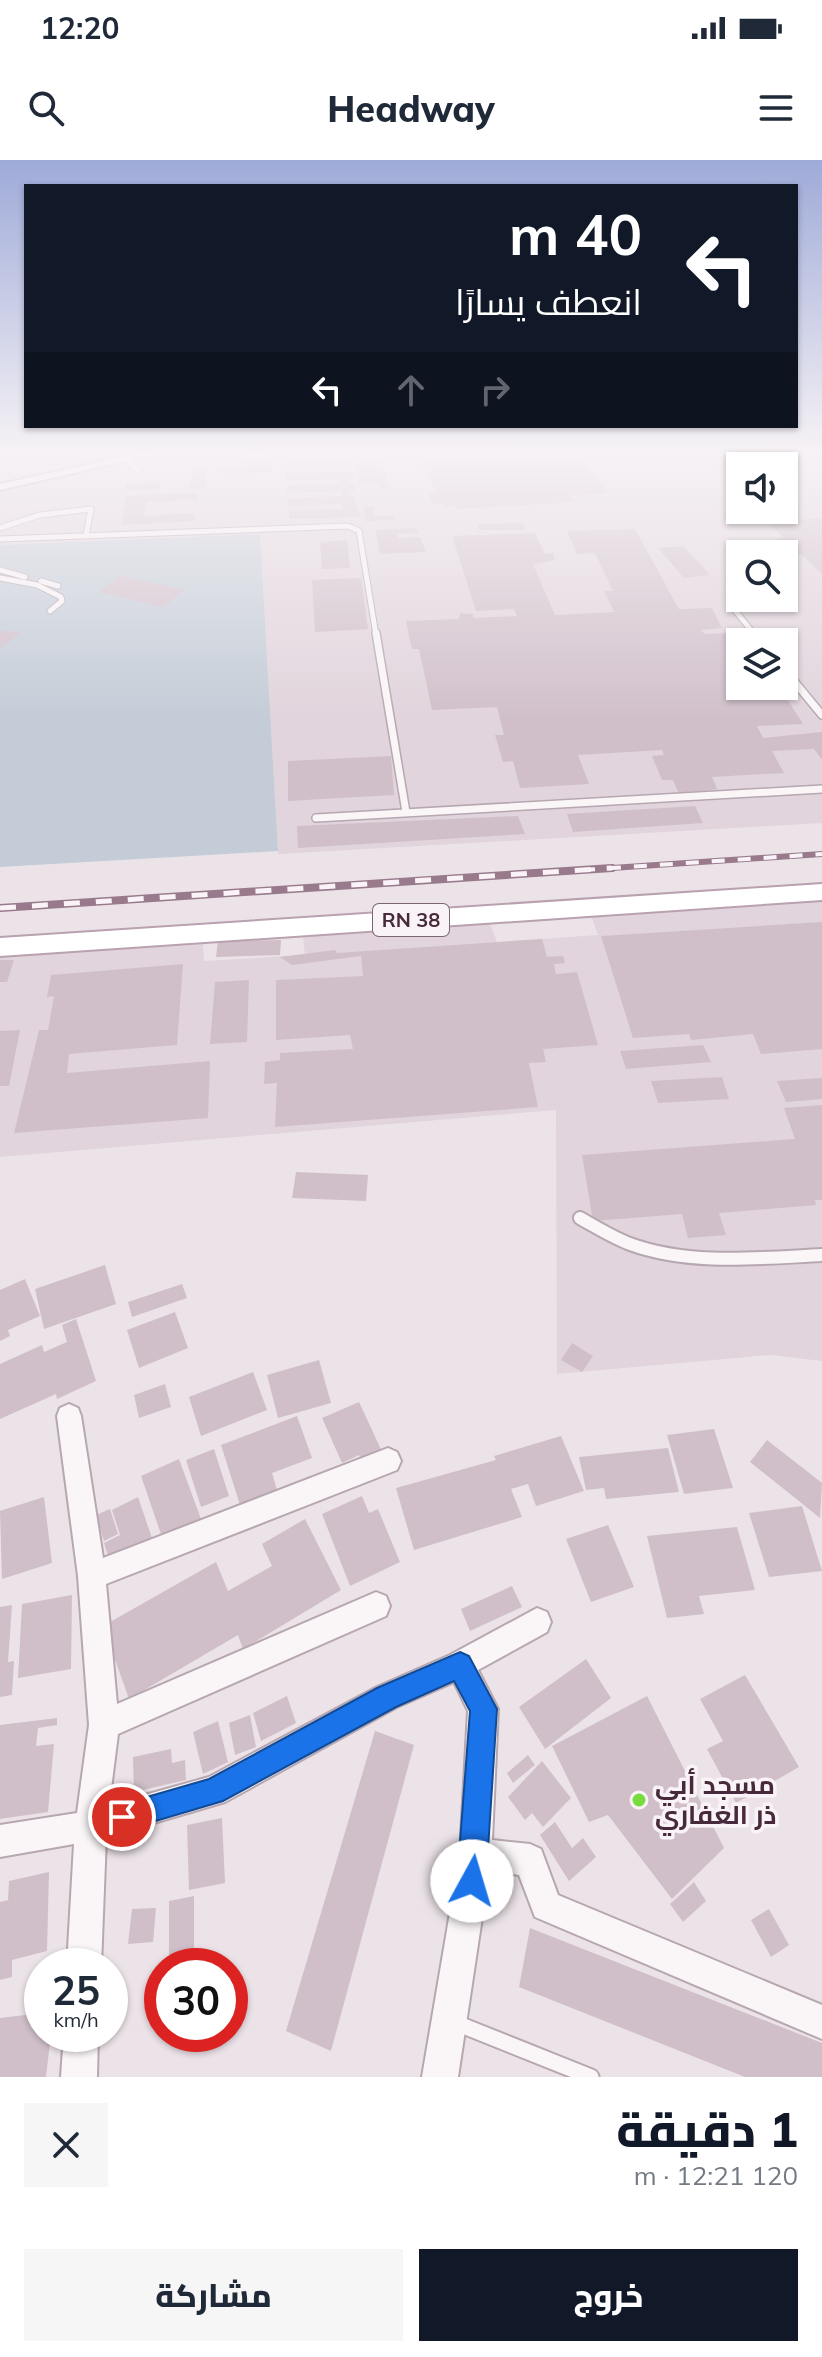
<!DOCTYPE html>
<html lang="ar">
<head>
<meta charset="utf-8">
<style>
  body { margin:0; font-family:Mulish,Cairo,sans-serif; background:#f6f6f7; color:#1f2937; direction:rtl; height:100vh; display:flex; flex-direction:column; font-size:30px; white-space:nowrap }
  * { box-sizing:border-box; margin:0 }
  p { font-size:26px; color:#747a83 }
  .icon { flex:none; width:44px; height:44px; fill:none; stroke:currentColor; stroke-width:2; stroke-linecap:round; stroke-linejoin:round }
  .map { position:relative; height:1917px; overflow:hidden; direction:ltr }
  .details { display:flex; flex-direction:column; background:#fff; flex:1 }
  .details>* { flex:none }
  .guide { position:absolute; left:24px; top:24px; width:774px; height:244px; border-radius:0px; box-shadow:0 2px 6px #0004; direction:rtl; background:#111827; color:#fff; overflow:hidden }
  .controls { position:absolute; left:726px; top:292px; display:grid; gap:16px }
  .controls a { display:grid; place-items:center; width:72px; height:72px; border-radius:0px; background:#fff; box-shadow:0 2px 6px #0004; font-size:40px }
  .speed { position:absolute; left:24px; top:1788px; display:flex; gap:16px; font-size:40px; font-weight:700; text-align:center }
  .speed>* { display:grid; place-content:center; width:104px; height:104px; border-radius:50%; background:#fff; box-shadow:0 2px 6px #0004; line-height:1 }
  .speed small { font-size:20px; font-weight:400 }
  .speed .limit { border:12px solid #d22; background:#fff; color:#111 }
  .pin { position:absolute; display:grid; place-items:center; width:68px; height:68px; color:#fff; margin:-34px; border:4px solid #fff; border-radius:50%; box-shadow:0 2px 8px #0007 }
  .me { position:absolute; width:88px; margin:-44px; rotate:6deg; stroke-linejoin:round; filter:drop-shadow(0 0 6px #0008) }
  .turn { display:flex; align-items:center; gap:28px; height:168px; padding:0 24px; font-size:36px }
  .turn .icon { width:104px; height:104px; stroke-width:2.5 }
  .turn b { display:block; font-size:56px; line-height:68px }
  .lanes { display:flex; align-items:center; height:76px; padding:0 24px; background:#0003; justify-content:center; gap:40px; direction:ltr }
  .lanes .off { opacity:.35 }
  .round { display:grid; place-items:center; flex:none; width:84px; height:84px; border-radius:0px; background:#f6f6f7 }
  .overview { display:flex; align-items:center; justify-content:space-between; height:136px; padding:0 24px }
  h1 { font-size:48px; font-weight:800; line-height:60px; color:#111827 }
  .button { display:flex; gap:16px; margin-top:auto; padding:16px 24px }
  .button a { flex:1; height:92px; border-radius:0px; background:#111827; color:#fff; font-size:32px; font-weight:800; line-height:92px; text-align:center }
  .button a+a { background:#f6f6f7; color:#1f2937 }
  .status { display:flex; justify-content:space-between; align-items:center; height:56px; padding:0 40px; background:#fff; direction:ltr }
  .status svg { height:22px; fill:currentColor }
  header { display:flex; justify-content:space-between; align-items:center; height:104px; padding:0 24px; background:#fff; font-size:36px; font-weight:800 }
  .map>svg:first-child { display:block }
  .built { fill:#e1d4dc; fill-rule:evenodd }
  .green { fill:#c3ccd7 }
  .building { fill:#d0bfc9 }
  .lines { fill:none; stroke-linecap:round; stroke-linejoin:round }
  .service-far3-casing { stroke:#b7a7b0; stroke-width:7 }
  .service-far2-casing { stroke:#b7a7b0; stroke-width:10 }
  .service-far1-casing { stroke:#b7a7b0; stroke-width:16 }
  .service-casing { stroke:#b7a7b0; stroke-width:19 }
  .minor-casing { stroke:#b7a7b0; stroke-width:4 }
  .primary-casing { stroke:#b9a1b0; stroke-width:4 }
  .service-far3 { stroke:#faf6f8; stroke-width:5 }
  .service-far2 { stroke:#faf6f8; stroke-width:7 }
  .service-far1 { stroke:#faf6f8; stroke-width:12 }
  .service { stroke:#faf6f8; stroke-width:15 }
  .minor { fill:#faf6f8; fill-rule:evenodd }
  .primary { fill:#fff; fill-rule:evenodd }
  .rail-far1-casing { stroke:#987a8c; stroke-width:6 }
  .rail-casing { stroke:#987a8c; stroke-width:8 }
  .rail-far1 { stroke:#f9f3f7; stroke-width:4; stroke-dasharray:13; stroke-linecap:butt }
  .rail { stroke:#f9f3f7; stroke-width:5; stroke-dasharray:16; stroke-linecap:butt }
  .route { fill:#1a73e8; stroke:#114b97; stroke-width:2 }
  .poi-dot { fill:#77dc3d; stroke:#f9f3f7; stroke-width:3 }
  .labels { text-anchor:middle; stroke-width:7; stroke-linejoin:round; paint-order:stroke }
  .shield { fill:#f9f3f7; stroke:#7c6673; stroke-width:2 }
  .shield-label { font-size:20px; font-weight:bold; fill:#46293a }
  .near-poi-label { font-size:26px; font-weight:bold; fill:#46293a; stroke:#f9f3f7; text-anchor:start }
</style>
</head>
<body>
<div class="status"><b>12:20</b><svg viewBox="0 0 49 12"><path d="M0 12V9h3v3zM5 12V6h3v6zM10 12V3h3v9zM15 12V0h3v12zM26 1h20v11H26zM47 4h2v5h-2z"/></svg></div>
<header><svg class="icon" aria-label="menu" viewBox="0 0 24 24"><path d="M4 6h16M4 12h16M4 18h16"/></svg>Headway<svg class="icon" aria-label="search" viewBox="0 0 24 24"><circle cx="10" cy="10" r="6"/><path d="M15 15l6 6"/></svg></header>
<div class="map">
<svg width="822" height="1917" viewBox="0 0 822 1917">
  <rect width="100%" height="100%" fill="#ece3e8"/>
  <path class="built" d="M 0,293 L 822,293 L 822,663 L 278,694 L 260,374 L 0,385 ZM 740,306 L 784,306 L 784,350 L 740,350 ZM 740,394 L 784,394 L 784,438 L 740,438 ZM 740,482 L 784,482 L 784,526 L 740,526 Z
    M 822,740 L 822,1201 L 771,1195 L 557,1214 L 556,950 L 0,997 L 0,797 L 203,784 L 204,801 L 305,795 L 303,776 L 490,764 L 497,782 L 598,775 L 591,755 Z"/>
  <path class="green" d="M 260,374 L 278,691 L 0,707 L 0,385 Z"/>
  <path class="building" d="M 281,293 L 322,293 L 322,296 L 310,296 L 311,301 L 350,300 L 351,306 L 344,306 L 345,311 L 353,311 L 355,318 L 347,319 L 347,323 L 354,323 L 356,331 L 349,331 L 349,335 L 354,335 L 360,357 L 289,359 L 289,351 L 342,349 L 342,344 L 288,346 L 288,338 L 342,336 L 341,331 L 286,333 L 287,325 L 339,323 L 339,319 L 286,321 L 286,313 L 339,312 L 339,307 L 286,309 L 286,302 L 304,301 L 304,296 L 281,297 Z
    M 425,293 L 576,293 L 609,333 L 570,336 L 575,342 L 456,349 L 454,346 L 445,347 L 443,343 L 433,344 L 428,332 L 437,332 L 415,294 Z
    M 360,296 L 373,296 L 373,300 L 382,300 L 388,328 L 380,328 L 380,325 L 359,325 L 357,300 L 361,300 Z
    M 272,297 L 272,313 L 220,315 L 220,307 L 242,306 L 242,299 Z
    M 207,308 L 205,329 L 189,329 L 192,309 Z
    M 160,322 L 160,329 L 125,330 L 126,324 Z
    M 198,333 L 197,340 L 146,342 L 144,356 L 195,353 L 195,361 L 122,365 L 126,336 Z
    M 364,346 L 373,346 L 374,356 L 394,356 L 395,360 L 365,361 Z
    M 822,358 L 822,414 L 801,394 L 789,395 L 774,379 L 784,378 L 768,363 Z
    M 524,363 L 525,370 L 479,370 L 478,364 Z
    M 416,368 L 418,373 L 397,374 L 398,378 L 420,377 L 426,392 L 380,394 L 375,370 Z
    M 635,369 L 679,449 L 712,448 L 722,468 L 701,470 L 705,474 L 745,472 L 751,482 L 740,482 L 740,526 L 779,526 L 803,564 L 757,566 L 763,578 L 822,572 L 822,600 L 814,589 L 772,591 L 784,613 L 712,617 L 717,629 L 679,634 L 673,620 L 662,620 L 652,596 L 664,595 L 662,590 L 578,595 L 589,624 L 520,628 L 513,601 L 503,602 L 495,575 L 504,575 L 497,547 L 432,550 L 419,489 L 412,489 L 406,461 L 459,459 L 460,453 L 473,454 L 473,458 L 517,456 L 514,449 L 476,451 L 452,376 L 535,373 L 545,394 L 553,393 L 555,400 L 533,404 L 555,455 L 614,452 L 604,431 L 613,431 L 595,393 L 577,394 L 567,371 Z
    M 347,380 L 350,408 L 322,409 L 320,382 Z
    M 683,386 L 710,415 L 684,418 L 658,388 Z
    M 121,416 L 185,430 L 163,447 L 98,432 Z
    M 361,418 L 368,469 L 315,472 L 312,420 Z
    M 4,470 L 21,473 L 0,488 L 0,472 Z
    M 391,596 L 394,635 L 288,641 L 288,601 Z
    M 695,646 L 703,663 L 573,672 L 567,654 Z
    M 518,656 L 525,674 L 298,688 L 297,666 Z
    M 822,762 L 822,889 L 761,894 L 753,874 L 691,880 L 689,874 L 633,878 L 601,776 Z
    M 542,779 L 547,797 L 563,796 L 565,803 L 554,804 L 556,814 L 577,812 L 598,885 L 543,889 L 546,902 L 529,903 L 538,947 L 275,967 L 277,923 L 264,924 L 265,902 L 280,900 L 280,893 L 353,889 L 350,875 L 276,880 L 276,820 L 363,816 L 361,796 L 292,805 L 280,797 L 335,790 L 337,793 Z
    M 281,780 L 280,795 L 216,797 L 218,781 Z
    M 0,800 L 14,800 L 7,822 L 0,822 Z
    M 183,804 L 177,885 L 69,894 L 67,913 L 210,901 L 208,958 L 14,973 L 39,870 L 48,870 L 54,836 L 47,837 L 51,815 Z
    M 249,820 L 247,882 L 210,884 L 215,822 Z
    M 20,870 L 9,926 L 0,926 L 0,871 Z
    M 703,885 L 711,902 L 626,909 L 620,891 Z
    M 722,917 L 729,939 L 658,943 L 651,921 Z
    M 822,918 L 822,939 L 786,942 L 777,921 Z
    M 822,945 L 822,1040 L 815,1040 L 816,1045 L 719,1053 L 726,1075 L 688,1078 L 682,1054 L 593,1061 L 582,995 L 795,979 L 784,948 Z
    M 296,1012 L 368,1015 L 366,1041 L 292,1038 Z
    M 105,1105 L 116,1144 L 44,1169 L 35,1129 Z
    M 25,1119 L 40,1156 L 8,1170 L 10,1176 L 0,1181 L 0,1130 Z
    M 182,1124 L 187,1138 L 132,1157 L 128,1142 Z
    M 175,1152 L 188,1188 L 139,1208 L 127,1170 Z
    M 76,1159 L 96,1221 L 57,1239 L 56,1234 L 0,1259 L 0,1204 L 42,1185 L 44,1192 L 67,1182 L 62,1165 Z
    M 572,1183 L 593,1196 L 582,1212 L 561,1200 Z
    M 319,1200 L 331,1243 L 278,1258 L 267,1215 Z
    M 253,1212 L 267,1250 L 201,1276 L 189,1237 Z
    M 165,1224 L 171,1247 L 139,1258 L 134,1235 Z
    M 359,1242 L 385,1298 L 365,1307 L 359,1295 L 342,1303 L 322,1258 Z
    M 297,1256 L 312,1298 L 272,1313 L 277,1330 L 240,1345 L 221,1285 Z
    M 714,1269 L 733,1328 L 684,1334 L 667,1275 Z
    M 561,1276 L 584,1331 L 536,1346 L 528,1324 L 511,1329 L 522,1357 L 414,1390 L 396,1328 L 496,1300 L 494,1296 Z
    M 767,1280 L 822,1323 L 820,1358 L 750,1302 Z
    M 668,1288 L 679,1332 L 606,1339 L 604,1328 L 586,1330 L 579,1297 Z
    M 214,1289 L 229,1336 L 201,1347 L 186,1300 Z
    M 179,1299 L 201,1359 L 162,1377 L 141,1316 Z
    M 362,1336 L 369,1353 L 378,1349 L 400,1402 L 350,1426 L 322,1354 Z
    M 44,1337 L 52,1403 L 2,1419 L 0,1351 Z
    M 138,1337 L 154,1384 L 111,1405 L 104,1383 L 120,1375 L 112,1350 Z
    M 802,1346 L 822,1411 L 769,1417 L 749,1353 Z
    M 110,1349 L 118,1374 L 104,1381 L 96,1355 Z
    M 305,1359 L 341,1430 L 243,1489 L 238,1475 L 129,1539 L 103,1466 L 216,1402 L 228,1431 L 272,1406 L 262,1384 Z
    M 608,1365 L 634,1427 L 591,1442 L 566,1379 Z
    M 737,1367 L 755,1430 L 699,1436 L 704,1454 L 667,1458 L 647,1376 Z
    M 512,1426 L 522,1447 L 470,1471 L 461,1449 Z
    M 72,1435 L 71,1509 L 18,1518 L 22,1444 Z
    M 12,1445 L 8,1502 L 14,1501 L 12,1535 L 0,1537 L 0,1447 Z
    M 586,1499 L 611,1538 L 545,1589 L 519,1547 Z
    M 745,1515 L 799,1607 L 736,1643 L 707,1589 L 723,1581 L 700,1539 Z
    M 287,1536 L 296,1563 L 261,1581 L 253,1553 Z
    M 647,1536 L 724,1688 L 672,1739 L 608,1655 L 589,1662 L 552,1586 Z
    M 250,1555 L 256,1587 L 235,1595 L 229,1563 Z
    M 57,1558 L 57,1565 L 38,1568 L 36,1586 L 54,1584 L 48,1652 L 0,1659 L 0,1565 Z
    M 218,1561 L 228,1602 L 203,1614 L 193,1572 Z
    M 375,1571 L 414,1585 L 331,1891 L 286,1871 Z
    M 171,1589 L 172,1603 L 185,1600 L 186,1620 L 134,1632 L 133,1597 Z
    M 528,1595 L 535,1605 L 513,1623 L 507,1613 Z
    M 542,1601 L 571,1638 L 543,1667 L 532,1653 L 525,1660 L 508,1637 Z
    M 222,1658 L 225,1723 L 189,1730 L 187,1665 Z
    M 555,1662 L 572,1688 L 583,1678 L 596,1697 L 569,1721 L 540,1675 Z
    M 49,1712 L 47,1791 L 12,1800 L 12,1817 L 0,1820 L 0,1742 L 8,1740 L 9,1721 Z
    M 694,1722 L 706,1741 L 683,1762 L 670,1744 Z
    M 194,1736 L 194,1803 L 169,1806 L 169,1741 Z
    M 156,1748 L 153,1782 L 128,1784 L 132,1749 Z
    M 769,1749 L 789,1785 L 771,1797 L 751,1760 Z
    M 530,1768 L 822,1883 L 822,1917 L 745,1917 L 519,1827 Z
    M 42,1853 L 42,1874 L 51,1874 L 46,1917 L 0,1917 L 0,1858 Z"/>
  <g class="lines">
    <g class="service-far3-casing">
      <path id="service-far3" d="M 247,296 L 266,293
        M 126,300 L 139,310
        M 0,368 L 40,355 L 91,349 L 86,375
        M 0,379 L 348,366 L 359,371 L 376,475
        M 0,410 L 25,417
        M 0,418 L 37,425 L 61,437 L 62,441 L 50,451
        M 41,421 L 58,426
        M 733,448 L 755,475"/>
    </g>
    <g class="service-far2-casing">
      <path id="service-far2" d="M 376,473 L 406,652
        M 754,473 L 761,482
        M 784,509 L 822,555
        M 316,658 L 822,629"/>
    </g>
    <g class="service-far1-casing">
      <path id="service-far1" d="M 580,1058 C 596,1067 612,1077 630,1084 C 690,1106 760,1098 822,1095"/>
    </g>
    <g class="service-casing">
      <path id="service" d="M 456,1863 L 591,1917"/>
    </g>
    <g class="minor-casing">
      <path id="minor" d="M 141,293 L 161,293 L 0,330 L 0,324 Z
        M 814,293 L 822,293 L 822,298 Z
        M 69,1244 L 78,1248 L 81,1256 L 103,1398 L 388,1288 L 397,1292 L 401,1301 L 397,1310 L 106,1424 L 117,1544 L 376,1432 L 386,1436 L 390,1446 L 386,1456 L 118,1574 L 109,1645 L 209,1617 L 377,1527 L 450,1495 L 537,1448 L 547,1452 L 551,1462 L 547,1472 L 478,1510 L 498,1549 L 492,1680 L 530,1684 L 541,1689 L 558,1735 L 822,1845 L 822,1879 L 535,1757 L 519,1715 L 489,1711 L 458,1917 L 422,1917 L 460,1694 L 468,1551 L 454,1522 L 397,1547 L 225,1642 L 106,1677 L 101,1806 L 67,1806 L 74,1684 L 0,1697 L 0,1665 L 77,1653 L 89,1565 L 78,1416 L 57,1256 L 60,1248 Z
        M 64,1874 L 98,1874 L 97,1917 L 61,1917 Z"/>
    </g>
    <g class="primary-casing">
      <path id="primary" d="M 822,724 L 822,740 L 0,796 L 0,778 Z"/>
    </g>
    <use href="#service-far3" class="service-far3"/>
    <use href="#service-far2" class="service-far2"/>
    <use href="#service-far1" class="service-far1"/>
    <use href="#service" class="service"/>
    <use href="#minor" class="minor"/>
    <use href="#primary" class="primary"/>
    <g class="rail-far1-casing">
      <path id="rail-far1" d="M 582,710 L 822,694"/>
    </g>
    <g class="rail-casing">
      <path id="rail" d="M 0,748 L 612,708"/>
    </g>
    <use href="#rail-far1" class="rail-far1"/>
    <use href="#rail" class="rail"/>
  </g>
  <linearGradient id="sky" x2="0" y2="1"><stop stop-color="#9eaad8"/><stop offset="0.52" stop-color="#f6f2f5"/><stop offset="1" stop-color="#f6f2f5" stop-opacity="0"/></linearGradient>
  <rect width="822" height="562" fill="url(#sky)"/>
  <path class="route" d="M 460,1492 L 469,1496 L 497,1549 L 486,1721 L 482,1732 L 472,1736 L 461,1732 L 457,1721 L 470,1551 L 454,1521 L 396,1547 L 223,1641 L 122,1671 L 112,1667 L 108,1657 L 112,1647 L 209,1619 L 377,1528 Z"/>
  <circle class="poi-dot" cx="639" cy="1640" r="8"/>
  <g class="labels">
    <rect class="shield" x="373" y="744" width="76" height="32" rx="6"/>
    <g class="shield-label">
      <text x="411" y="767">RN 38</text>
    </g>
    <g class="near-poi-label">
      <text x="655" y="1634">مسجد أبي<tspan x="655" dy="30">ذر الغفاري</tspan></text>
    </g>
  </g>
</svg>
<div class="controls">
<a><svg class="icon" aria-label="sound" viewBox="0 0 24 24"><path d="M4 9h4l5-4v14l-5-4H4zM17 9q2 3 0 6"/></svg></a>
<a><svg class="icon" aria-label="search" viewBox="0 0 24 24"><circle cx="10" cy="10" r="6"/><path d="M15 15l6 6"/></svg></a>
<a><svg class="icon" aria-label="layers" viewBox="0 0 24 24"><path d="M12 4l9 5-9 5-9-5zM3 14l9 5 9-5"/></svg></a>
</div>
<div class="speed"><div>25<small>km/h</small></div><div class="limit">30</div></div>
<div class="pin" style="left:122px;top:1657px;background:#d93025"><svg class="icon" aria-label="arrive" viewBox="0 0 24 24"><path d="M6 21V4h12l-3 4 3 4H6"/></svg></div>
<svg class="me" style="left:472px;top:1721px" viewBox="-20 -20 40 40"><circle r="19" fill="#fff"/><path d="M0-13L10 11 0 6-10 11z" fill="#1a73e8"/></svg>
<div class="guide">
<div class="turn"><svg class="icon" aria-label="left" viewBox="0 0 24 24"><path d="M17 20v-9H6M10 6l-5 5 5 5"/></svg><div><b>40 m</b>انعطف يسارًا</div></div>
<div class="lanes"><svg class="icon" aria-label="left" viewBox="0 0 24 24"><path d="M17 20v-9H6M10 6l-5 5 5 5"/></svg><svg class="icon off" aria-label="ahead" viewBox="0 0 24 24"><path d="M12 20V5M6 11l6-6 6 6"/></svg><svg class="icon off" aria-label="right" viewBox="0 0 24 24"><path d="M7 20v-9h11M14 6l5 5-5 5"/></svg></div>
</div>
</div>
<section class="details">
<div class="overview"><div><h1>1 دقيقة</h1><p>120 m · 12:21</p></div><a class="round"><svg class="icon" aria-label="close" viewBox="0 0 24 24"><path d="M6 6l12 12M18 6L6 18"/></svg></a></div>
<div class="button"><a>خروج</a><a>مشاركة</a></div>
</section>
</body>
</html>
